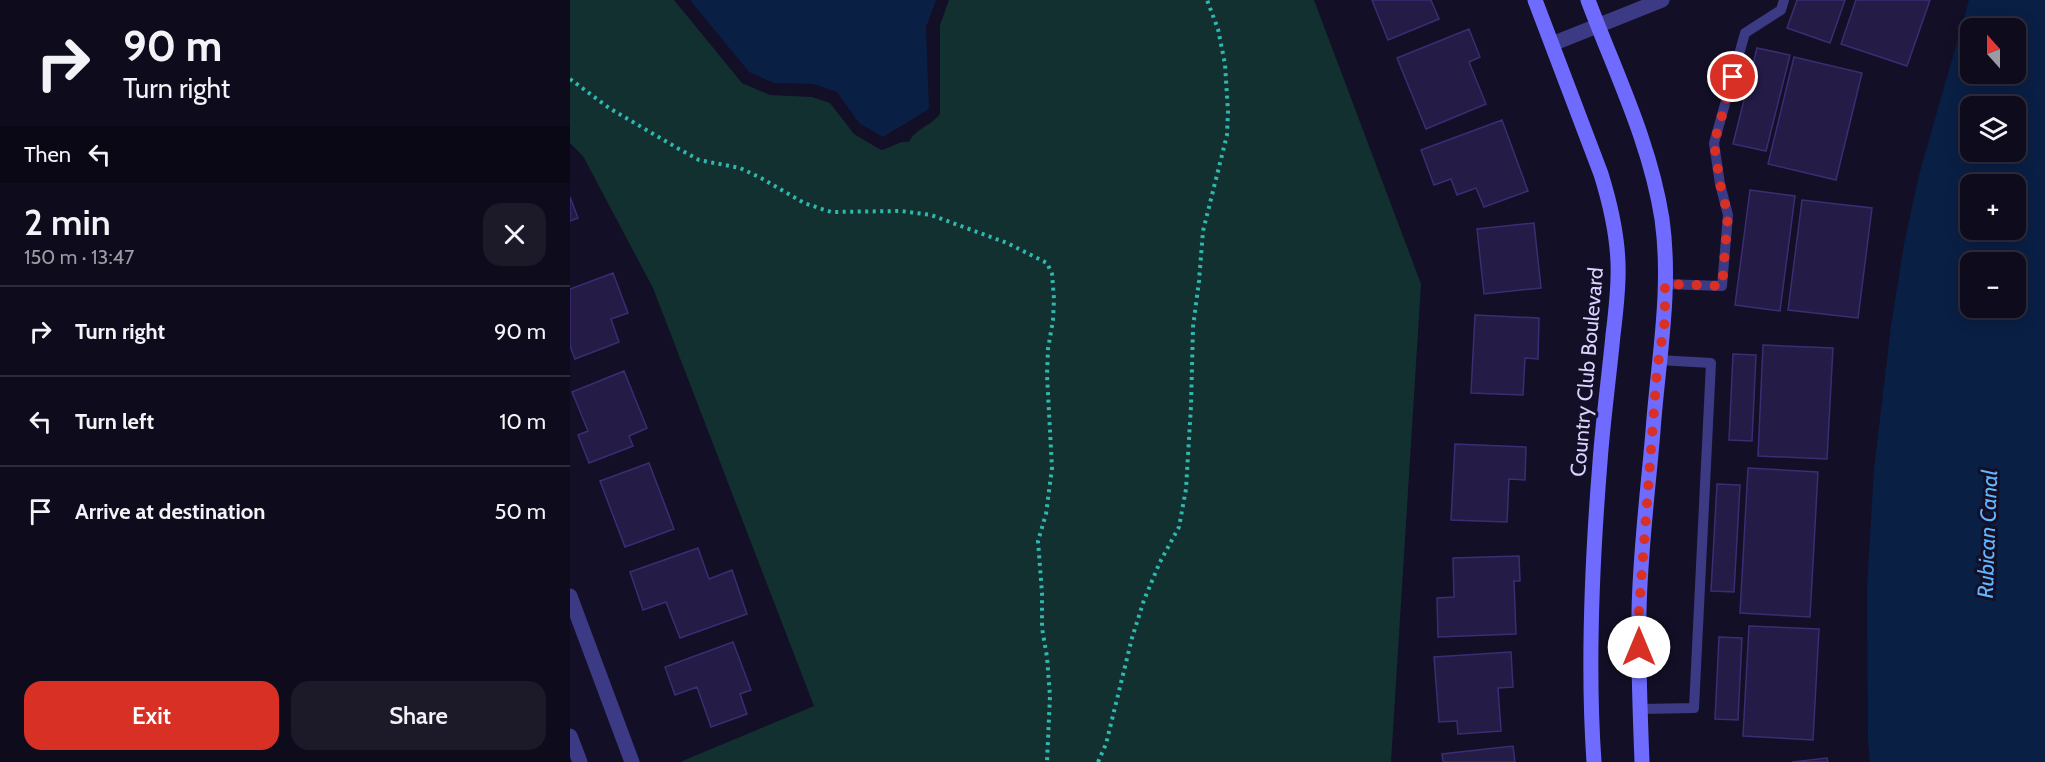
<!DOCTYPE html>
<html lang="en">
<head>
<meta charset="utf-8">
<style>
  body { margin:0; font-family:Cabin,sans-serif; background:#1c1929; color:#f1f3f6; height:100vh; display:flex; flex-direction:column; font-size:22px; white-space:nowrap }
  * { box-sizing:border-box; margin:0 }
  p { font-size:20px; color:#9b9ba3 }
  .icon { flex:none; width:33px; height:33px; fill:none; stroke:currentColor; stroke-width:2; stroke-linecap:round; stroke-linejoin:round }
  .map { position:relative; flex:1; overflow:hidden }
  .sheet { display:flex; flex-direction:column; background:#0e0b1c; width:570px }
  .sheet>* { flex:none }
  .guide { background:#0e0b1c; color:#f1f3f6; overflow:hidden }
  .needle { width:39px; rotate:339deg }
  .tools { position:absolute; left:1390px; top:18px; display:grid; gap:12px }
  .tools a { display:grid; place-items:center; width:66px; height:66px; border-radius:12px; background:#0e0b1c; box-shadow:0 3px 15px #0003,0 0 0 2px #2e2b3b; font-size:30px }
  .pin { position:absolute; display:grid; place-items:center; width:51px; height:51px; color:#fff; margin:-26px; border:3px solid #fff; border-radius:50%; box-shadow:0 2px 6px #0007 }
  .me { position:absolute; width:66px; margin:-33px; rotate:0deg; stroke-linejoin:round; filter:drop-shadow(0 0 4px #0008) }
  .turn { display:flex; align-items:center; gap:21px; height:126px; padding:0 24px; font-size:27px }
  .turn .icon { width:78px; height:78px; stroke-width:2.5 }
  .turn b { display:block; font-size:42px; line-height:51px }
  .then { display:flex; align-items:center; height:57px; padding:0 24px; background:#0003; gap:12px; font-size:22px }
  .round { display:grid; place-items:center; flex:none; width:63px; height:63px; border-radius:18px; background:#1c1929 }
  .overview { display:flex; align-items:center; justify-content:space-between; height:102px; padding:0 24px }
  h1 { font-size:36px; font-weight:600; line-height:45px }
  .button { display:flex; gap:12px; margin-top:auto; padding:12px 24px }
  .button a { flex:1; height:69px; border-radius:18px; background:#d93025; color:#fff; font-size:24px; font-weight:600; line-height:69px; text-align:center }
  .button a+a { background:#1c1929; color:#f1f3f6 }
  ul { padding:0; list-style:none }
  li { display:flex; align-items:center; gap:18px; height:90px; padding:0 24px; border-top:2px solid #2e2b3b }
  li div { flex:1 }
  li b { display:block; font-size:22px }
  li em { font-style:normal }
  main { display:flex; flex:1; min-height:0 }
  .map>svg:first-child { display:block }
  .green { fill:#12302f }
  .water { fill:#0a1f44; fill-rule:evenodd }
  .building { fill:#241b47; stroke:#3b2d73; stroke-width:1.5 }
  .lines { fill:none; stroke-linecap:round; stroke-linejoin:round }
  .path { stroke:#2fb8b0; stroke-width:4; stroke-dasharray:3 4.5; stroke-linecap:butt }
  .service { stroke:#3d3a85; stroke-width:10 }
  .minor { stroke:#3d3a85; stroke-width:15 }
  .tertiary { stroke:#3d3a85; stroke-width:15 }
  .secondary { stroke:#6f6bff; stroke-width:15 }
  .route { stroke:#d93025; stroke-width:10; stroke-dasharray:0 18 }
  .labels { text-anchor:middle; stroke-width:6; stroke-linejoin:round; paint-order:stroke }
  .street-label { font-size:21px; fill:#d9d4ff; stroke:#130f26 }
  .water-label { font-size:22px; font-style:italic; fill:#62b6ff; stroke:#130f26 }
</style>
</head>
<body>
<main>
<section class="sheet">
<div class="guide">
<div class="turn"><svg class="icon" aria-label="right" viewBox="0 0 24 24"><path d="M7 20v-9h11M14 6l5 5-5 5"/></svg><div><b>90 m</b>Turn right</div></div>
<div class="then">Then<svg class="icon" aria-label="left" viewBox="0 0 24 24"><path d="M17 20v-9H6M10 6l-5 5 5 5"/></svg></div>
</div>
<div class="overview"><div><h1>2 min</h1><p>150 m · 13:47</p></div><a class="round"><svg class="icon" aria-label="close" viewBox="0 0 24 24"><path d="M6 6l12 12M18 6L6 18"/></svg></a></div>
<ul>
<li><svg class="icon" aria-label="right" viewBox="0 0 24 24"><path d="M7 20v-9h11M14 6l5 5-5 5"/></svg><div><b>Turn right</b></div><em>90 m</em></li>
<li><svg class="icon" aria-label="left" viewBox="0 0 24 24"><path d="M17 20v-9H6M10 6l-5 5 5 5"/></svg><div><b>Turn left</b></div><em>10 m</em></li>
<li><svg class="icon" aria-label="arrive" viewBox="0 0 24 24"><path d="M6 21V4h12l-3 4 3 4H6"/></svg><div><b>Arrive at destination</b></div><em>50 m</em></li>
</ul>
<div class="button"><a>Exit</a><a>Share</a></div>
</section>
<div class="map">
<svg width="1475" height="762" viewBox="0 0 1475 762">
  <rect width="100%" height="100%" fill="#130f26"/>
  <path class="green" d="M 0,0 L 104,0 L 172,83 L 200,95 L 242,97 L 260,103 L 284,134 L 311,150 C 321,148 329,140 339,142 C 346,128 361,126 370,114 L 370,25 L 379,0 L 744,0 L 851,284 L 821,762 L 110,762 L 244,706 L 83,288 L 13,156 L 0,143 Z"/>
  <path class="water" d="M 120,0 L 366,0 L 356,27 L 359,109 L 313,137 L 289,123 L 267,92 L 243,84 L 204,83 L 179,72 Z
    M 1399,0 L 1475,0 L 1475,762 L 1300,762 L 1298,742 L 1297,586 L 1304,469 L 1321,326 L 1334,244 L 1349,175 ZM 1401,28 L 1446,28 L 1446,74 L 1401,74 ZM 1401,106 L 1446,106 L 1446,152 L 1401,152 ZM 1401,184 L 1446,184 L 1446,230 L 1401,230 ZM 1401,262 L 1446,262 L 1446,308 L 1401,308 Z"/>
  <path class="building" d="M 802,0 L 861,0 L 869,19 L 818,40 Z
    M 1227,0 L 1275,0 L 1260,43 L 1217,28 Z
    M 1286,0 L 1360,0 L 1337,66 L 1271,44 Z
    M 899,29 L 910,57 L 899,62 L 916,104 L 856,129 L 827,58 Z
    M 1187,48 L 1220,55 L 1196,151 L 1163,144 Z
    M 1224,57 L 1292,73 L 1266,180 L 1198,164 Z
    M 932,120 L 958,191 L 914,207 L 906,188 L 887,195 L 881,179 L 864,185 L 851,150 Z
    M 1180,190 L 1225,196 L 1210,311 L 1165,305 Z
    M 0,197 L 8,218 L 0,221 Z
    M 1232,200 L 1302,208 L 1288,318 L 1218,310 Z
    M 964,223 L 971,288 L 914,294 L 907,229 Z
    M 43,273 L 58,313 L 41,319 L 49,342 L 5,359 L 0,346 L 0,289 Z
    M 905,315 L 969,318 L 968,359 L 955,358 L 953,395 L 901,393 Z
    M 1193,345 L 1263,348 L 1257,459 L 1188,456 Z
    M 1163,354 L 1186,355 L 1182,441 L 1159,440 Z
    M 54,371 L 77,428 L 59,436 L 63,446 L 19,463 L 8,435 L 18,431 L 2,392 Z
    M 885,444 L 956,447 L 955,480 L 939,479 L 937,522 L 881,520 Z
    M 79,463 L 104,529 L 55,547 L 30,481 Z
    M 1178,468 L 1248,472 L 1240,617 L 1170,613 Z
    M 1147,484 L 1170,485 L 1164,592 L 1141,591 Z
    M 128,548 L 139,579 L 162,570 L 177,614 L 110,638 L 96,602 L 73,610 L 60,572 Z
    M 949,556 L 950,581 L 944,581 L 946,634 L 868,637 L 867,598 L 884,597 L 883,558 Z
    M 1179,626 L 1249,629 L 1243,740 L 1173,736 Z
    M 1149,637 L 1172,638 L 1168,720 L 1145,719 Z
    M 163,642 L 181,690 L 170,694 L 177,714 L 141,727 L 127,687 L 105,695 L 95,667 Z
    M 941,652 L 943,687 L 928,688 L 931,731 L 888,734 L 887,721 L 869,722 L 864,657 Z
    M 943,746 L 945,762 L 873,762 L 872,754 Z
    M 1257,758 L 1258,762 L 1222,762 Z"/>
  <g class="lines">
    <path class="path" d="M 0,79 L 39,108 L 109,149 L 129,160 L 170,168 L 191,178 L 234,203 L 261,212 L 331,211 L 361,215 L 437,243 L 477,263 L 482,274 L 484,299 L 483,320 L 478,349 L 477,375 L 482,468 L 476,514 L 468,541 L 472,593 L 472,628 L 477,657 L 480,696 L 477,762
      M 528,762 L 536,744 L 562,638 L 574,600 L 590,562 L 609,527 L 616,489 L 621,406 L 623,327 L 629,281 L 633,231 L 657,135 L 658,112 L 655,64 L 648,29 L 637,0"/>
    <path class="service" d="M 1095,284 L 1152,286 L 1158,215 L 1150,184 L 1144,143 L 1175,33 L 1211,10 L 1214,0
      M 1070,709 L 1124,708 L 1141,363 L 1089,360"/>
    <path class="minor" d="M 982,44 L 1092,0"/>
    <path class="tertiary" d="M 0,596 L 62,762
      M 0,736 L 10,762"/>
    <path class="secondary" d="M 965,0 L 1031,174 C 1040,203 1047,232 1048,263 C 1049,287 1046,311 1043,335 C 1039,377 1033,420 1030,462 C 1022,561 1017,663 1024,762
      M 1018,0 C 1045,72 1080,142 1092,219 C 1102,290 1088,361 1083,431 C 1078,491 1070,552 1069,612 C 1068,662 1070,712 1072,762"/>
  </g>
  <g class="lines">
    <path class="route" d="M 1069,647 L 1069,610 L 1087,370 L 1095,320 L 1095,284 L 1152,286 L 1158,215 L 1150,184 L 1144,143 L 1163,77"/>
  </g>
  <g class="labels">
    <g class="street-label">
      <text transform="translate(1017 372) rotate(-85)" y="7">Country Club Boulevard</text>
    </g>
    <g class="water-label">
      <text transform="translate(1417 534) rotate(-88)" y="8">Rubican Canal</text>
    </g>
  </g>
</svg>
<div class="tools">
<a><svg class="needle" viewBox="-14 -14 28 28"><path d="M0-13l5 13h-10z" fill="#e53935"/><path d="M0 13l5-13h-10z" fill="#9b9ba3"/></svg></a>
<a><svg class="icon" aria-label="layers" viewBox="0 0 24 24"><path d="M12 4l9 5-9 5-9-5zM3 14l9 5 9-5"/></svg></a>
<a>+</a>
<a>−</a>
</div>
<div class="pin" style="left:1163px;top:77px;background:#d93025"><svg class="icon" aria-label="arrive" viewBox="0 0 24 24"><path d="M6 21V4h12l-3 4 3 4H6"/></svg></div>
<svg class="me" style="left:1069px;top:647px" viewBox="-20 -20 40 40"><circle r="19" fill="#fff"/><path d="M0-13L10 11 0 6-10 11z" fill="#d93025"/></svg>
</div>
</main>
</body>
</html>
